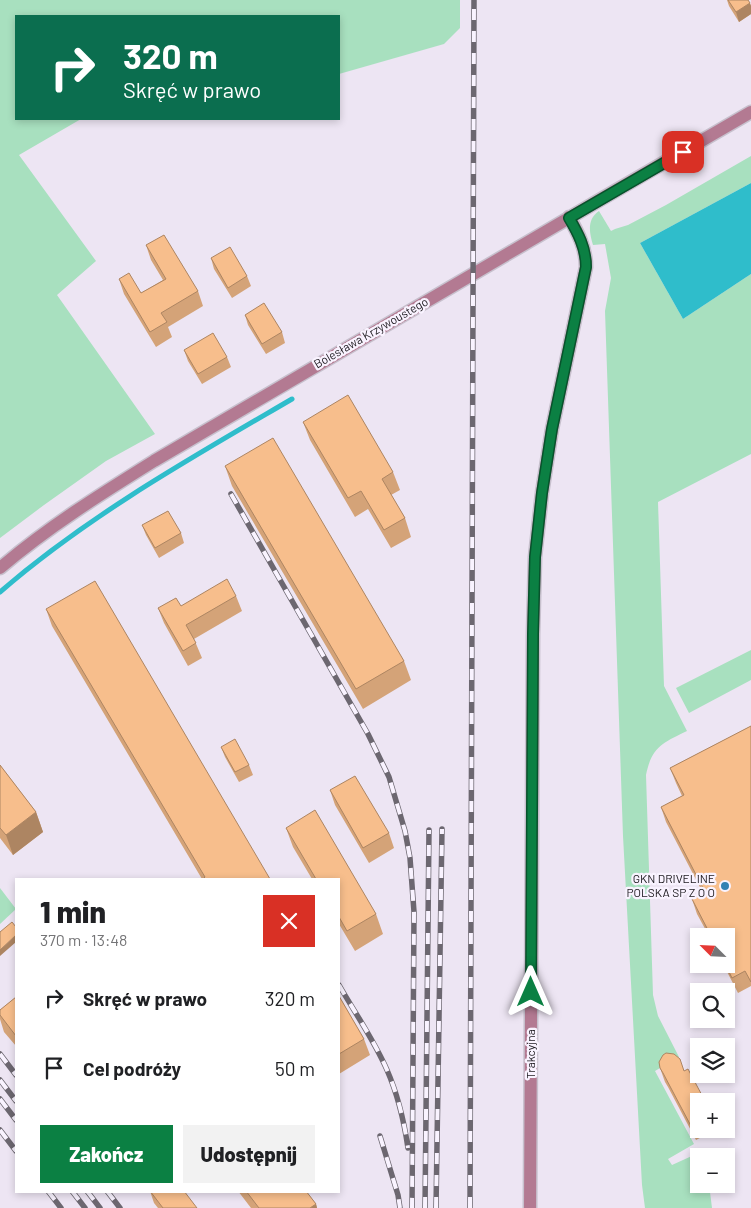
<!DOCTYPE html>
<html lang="pl">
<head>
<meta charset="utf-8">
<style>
  body { margin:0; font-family:Barlow,sans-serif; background:#f2f2f2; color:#202124; height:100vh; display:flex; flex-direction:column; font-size:19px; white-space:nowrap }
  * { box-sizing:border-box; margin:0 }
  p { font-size:16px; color:#757577 }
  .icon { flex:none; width:28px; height:28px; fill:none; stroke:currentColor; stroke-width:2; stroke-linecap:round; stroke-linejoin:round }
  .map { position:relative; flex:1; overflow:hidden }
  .panel { position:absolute; left:15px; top:878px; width:325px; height:315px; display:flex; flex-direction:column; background:#fff; border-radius:0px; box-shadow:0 2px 8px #0003 }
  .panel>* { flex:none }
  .guide { position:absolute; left:15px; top:15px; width:325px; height:105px; border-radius:0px; box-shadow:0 2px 8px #0003; background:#0b6e4f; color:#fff; overflow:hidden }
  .needle { width:32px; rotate:294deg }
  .tools { position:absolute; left:690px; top:928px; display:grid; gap:10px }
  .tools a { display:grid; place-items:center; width:45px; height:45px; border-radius:0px; background:#fff; box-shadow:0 2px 8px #0003; font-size:25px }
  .pin { position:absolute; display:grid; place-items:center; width:42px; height:42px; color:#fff; margin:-21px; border-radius:10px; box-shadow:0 2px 8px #0006 }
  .me { position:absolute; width:55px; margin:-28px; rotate:0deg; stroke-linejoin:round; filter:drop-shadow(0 0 4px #0008) }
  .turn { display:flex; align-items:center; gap:18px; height:105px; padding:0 25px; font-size:22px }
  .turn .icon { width:65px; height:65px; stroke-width:2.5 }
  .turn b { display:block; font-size:35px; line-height:42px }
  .round { display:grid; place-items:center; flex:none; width:52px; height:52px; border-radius:0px; background:#f2f2f2 }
  .head { display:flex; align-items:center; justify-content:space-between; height:85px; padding:0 25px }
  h1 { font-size:30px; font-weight:800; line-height:38px }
  .primary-button { display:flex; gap:10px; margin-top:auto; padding:10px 25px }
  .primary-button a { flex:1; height:58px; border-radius:0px; background:#0b8043; color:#fff; font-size:20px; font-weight:800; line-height:58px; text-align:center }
  .primary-button a+a { background:#f2f2f2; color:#202124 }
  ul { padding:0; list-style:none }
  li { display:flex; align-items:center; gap:15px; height:70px; padding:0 25px }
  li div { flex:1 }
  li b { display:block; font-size:19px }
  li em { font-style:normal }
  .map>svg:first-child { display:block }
  .green { fill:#a8e0bf }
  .water { fill:#2fbdcb }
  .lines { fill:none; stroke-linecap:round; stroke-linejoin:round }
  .stream { stroke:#2fbdcb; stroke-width:5 }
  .minor-casing { stroke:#c7c0cd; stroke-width:15 }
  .minor { stroke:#b37a92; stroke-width:12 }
  .rail-casing { stroke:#6c6770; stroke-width:5.5 }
  .rail { stroke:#f9f3ff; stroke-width:4; stroke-dasharray:11; stroke-linecap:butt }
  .wall { fill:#d4a378 }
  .shaded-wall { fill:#ad8562 }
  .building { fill:#f7be8c; stroke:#ad8562 }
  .route-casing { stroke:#07532c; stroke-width:12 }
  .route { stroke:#0b8043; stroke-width:9 }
  .poi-dot { fill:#3381b3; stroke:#f9f3ff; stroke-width:2 }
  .labels { text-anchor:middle; stroke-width:4.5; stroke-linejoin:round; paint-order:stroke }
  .street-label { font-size:12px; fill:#1c191e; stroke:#f9f3ff }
  .poi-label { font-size:12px; fill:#1c191e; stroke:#f9f3ff; text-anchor:end }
</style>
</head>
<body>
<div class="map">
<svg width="751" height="1208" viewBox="0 0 751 1208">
  <rect width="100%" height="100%" fill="#ede5f3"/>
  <path class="green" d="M 0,0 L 460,0 L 460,28 L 444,44 L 339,74 L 339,16 L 16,16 L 16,119 L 81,119 L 19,155 L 96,261 L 57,295 L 155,434 L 106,461 L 44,505 L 0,538 Z
    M 751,156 L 751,183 L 640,243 L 683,319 L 751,274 L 751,454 L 658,502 L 664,686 L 687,731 C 663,743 652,746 646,775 L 653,995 L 658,1016 L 679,1057 L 655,1071 L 694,1144 L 668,1159 L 672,1165 L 705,1150 L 705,1156 L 699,1156 L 699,1184 L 709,1184 L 712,1208 L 645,1208 L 642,1185 L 623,836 L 605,311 L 611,278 L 605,244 L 593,245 C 589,232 587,219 599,211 L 611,231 L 615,229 L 628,225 L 666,205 Z
    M 751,650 L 751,680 L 689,713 L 676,688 Z
    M 0,888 L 16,909 L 0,924 Z"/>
  <path class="water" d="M 751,183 L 751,274 L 683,319 L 640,243 Z"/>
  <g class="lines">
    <path class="stream" d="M 0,592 C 89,515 191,458 292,399"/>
    <g class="minor-casing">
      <path id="minor" d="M 0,568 C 48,527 101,494 154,461 L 603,198 L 751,112
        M 530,1208 L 533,634 L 535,557 L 542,493 L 552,429 L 586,267 C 586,248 578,233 569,217"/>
    </g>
    <use href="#minor" class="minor"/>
    <g class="rail-casing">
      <path id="rail" d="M 231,494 L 368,734 L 389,777 L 405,831 L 410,858 L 414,912 L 412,1208
        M 339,985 C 355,1013 374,1040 387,1070 C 398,1095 404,1121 408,1148
        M 0,1054 L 16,1075
        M 0,1080 L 16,1101
        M 0,1099 L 16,1120
        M 0,1130 L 16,1151
        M 380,1136 L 398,1195 L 400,1208
        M 48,1191 L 61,1208
        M 72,1191 L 85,1208
        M 87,1191 L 100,1208
        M 107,1191 L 120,1208
        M 425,1208 L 429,830
        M 436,1208 L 442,829
        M 470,1208 L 474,0"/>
    </g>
    <use href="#rail" class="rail"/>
  </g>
  <path class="wall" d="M 727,0 L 748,0 L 751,6 L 751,14 L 739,22 L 729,6 Z
    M 146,245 L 198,291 L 203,306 L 168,327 L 172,337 L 156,347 L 124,294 L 119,279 L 141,293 L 163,280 L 151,260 Z
    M 211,258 L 247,276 L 251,286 L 232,298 L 214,269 Z
    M 245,315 L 282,332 L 285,343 L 266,354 L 248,325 Z
    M 184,350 L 227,357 L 231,367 L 202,384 L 188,361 Z
    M 303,422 L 393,472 L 400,490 L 391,495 L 405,518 L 411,537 L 391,548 L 368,509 L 355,517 L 310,440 Z
    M 225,466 L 404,661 L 411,680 L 363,709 L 232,486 Z
    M 142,525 L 181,533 L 184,543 L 159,558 L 146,535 Z
    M 236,596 L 242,611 L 194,639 L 202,658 L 188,666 L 164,623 L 158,608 L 181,606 Z
    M 46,609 L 270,879 L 202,879 L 52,626 Z
    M 751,726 L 751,986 L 738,993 L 723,964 L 726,964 L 726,936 L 709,936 L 697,914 L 692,899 L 703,893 L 666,822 L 661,807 L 682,796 L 676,783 L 670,768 Z
    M 221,747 L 249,765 L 253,775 L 239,782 L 225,757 Z
    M 0,765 L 36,812 L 43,832 L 13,855 L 0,838 Z
    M 330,790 L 389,833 L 394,848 L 369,863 L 335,805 Z
    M 286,828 L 376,914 L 383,934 L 355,951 L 339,924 L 339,879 L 312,879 L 293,847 Z
    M 339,996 L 364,1039 L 370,1055 L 339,1074 Z
    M 16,997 L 16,1046 L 4,1032 L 0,1019 L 0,1010 Z
    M 660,1068 L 684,1071 L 699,1101 L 699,1129 L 717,1129 L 696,1140 L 668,1087 L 665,1082 Z
    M 150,1191 L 197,1208 L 158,1208 L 154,1203 Z
    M 238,1191 L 306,1191 L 316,1204 L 317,1208 L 251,1208 Z"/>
  <path class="shaded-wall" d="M 750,3 L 751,6 L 751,14 L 739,22 L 736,12 Z
    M 36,812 L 43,832 L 13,855 L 6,835 Z
    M 16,935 L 16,942 L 0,956 L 0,950 Z
    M 316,1204 L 317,1208 L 310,1208 Z"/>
  <path class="building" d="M 728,0 L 748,0 L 750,3 L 736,12 Z
    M 164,235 L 198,291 L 161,313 L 167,322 L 150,332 L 119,279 L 129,273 L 141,293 L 166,279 L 146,245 Z
    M 230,247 L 247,276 L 228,288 L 211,258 Z
    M 264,303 L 282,332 L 262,344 L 245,315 Z
    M 213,333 L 227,357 L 198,374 L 184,350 Z
    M 348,395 L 393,472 L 382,479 L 405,518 L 384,530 L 361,491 L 348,498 L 303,422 Z
    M 273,438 L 404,661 L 356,689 L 225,466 Z
    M 168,511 L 181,533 L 155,548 L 142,525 Z
    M 227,579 L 236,596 L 186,625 L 196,643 L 183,651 L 158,608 L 176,598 L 181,606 Z
    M 95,581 L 270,879 L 203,879 L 205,877 L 46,609 Z
    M 751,726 L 751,982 L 745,971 L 732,978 L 725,964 L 726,964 L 726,936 L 711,936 L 692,899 L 705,892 L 661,807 L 684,795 L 670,768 Z
    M 235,739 L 249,765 L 235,772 L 221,747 Z
    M 0,765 L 36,812 L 6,835 L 0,828 Z
    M 355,776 L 389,833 L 363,848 L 330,790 Z
    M 315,810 L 376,914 L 347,931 L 339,917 L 339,879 L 316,879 L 286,828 Z
    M 12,922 L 16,927 L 16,935 L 0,950 L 0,932 Z
    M 339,996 L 364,1039 L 339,1054 Z
    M 16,997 L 16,1036 L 0,1015 L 0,1010 Z
    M 666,1053 L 674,1054 L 680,1059 L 684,1071 L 688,1069 L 705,1101 L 699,1101 L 699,1122 L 691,1126 L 663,1073 L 660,1068 L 659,1062 L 663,1055 Z
    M 150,1191 L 184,1191 L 197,1208 L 163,1208 Z
    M 246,1191 L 306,1191 L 316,1204 L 310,1208 L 259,1208 Z"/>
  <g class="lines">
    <g class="route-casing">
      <path id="route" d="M 531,992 L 533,634 L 535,557 L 542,493 L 552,429 L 586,267 C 586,248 578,233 569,218 L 683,152"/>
    </g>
    <use href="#route" class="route"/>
  </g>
  <circle class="poi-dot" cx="725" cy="886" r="5"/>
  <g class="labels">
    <g class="street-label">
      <text transform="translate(371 333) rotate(-30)" y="4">Bolesława Krzywoustego</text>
      <text transform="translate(531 1054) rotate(-90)" y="4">Trakcyjna</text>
    </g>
    <g class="poi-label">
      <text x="715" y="883">GKN DRIVELINE<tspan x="715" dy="14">POLSKA SP Z O O</tspan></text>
    </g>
  </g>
</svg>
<div class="tools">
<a><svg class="needle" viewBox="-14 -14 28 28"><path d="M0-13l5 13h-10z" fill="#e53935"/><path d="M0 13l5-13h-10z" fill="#757577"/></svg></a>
<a><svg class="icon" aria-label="search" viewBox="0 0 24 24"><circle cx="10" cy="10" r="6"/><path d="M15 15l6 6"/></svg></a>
<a><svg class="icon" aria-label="layers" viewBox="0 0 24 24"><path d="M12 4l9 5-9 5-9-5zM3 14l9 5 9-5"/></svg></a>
<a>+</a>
<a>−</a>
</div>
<div class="pin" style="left:683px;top:152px;background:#d93025"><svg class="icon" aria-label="arrive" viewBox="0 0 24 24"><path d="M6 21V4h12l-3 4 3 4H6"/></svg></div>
<svg class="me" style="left:531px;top:992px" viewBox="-20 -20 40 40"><path d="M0-17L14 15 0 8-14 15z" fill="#0b8043" stroke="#fff" stroke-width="4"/></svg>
<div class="guide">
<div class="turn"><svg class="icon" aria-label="right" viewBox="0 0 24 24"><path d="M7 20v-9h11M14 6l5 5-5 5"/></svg><div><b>320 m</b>Skręć w prawo</div></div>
</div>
<section class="panel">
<div class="head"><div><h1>1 min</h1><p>370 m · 13:48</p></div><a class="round" style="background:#d93025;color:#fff"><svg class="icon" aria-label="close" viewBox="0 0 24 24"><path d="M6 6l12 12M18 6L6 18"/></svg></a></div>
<ul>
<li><svg class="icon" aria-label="right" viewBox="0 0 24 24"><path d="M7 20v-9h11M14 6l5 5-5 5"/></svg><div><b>Skręć w prawo</b></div><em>320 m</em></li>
<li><svg class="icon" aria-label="arrive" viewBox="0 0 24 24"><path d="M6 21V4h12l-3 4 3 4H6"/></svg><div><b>Cel podróży</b></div><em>50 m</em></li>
</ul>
<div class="primary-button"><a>Zakończ</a><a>Udostępnij</a></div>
</section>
</div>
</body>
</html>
